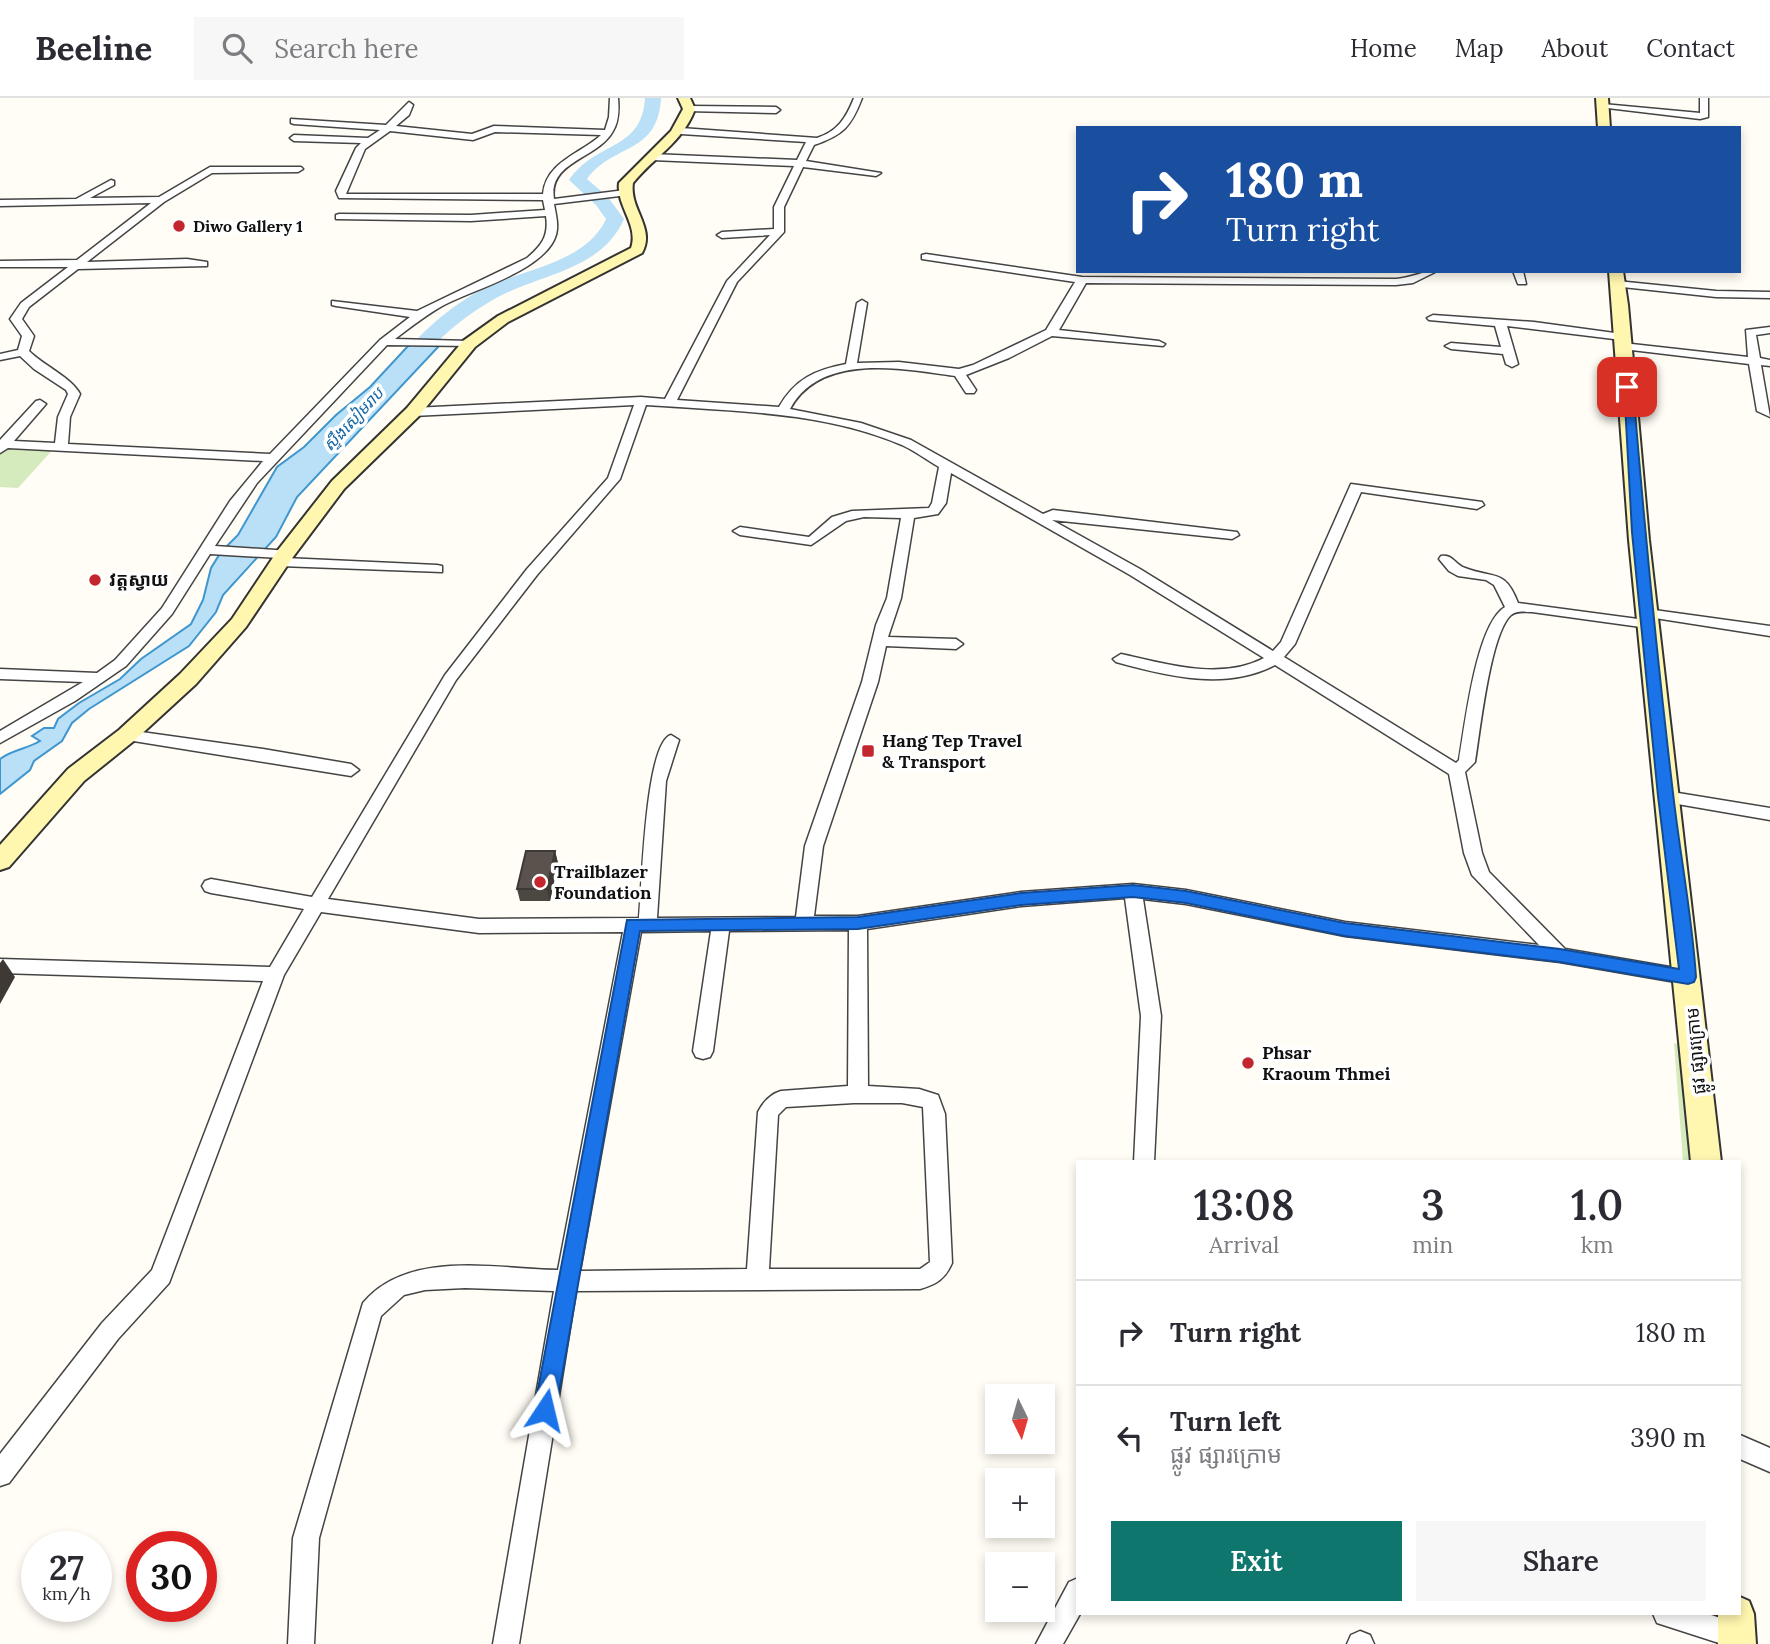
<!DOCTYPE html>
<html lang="en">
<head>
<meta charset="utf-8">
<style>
  body { margin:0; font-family:Lora,"Noto Sans Khmer",serif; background:#f7f7f7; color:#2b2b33; height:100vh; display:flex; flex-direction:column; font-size:26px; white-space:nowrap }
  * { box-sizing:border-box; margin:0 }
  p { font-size:23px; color:#7c7c81 }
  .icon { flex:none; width:38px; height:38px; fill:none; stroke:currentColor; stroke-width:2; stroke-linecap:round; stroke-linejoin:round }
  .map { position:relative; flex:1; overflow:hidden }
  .panel { position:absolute; left:1076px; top:1062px; width:665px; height:455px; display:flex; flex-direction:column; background:#fff; border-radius:0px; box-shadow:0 4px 10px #0003 }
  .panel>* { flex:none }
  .hud { position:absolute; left:1076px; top:28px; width:665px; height:147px; border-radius:0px; box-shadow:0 4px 10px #0003; background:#1a4fa0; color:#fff; overflow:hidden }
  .needle { width:46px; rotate:175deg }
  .tools { position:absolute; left:985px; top:1286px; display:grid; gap:14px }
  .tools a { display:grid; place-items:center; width:70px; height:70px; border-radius:0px; background:#fff; box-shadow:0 4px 10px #0003; font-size:35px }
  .speed { position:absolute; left:21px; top:1433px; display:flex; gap:14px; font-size:35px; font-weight:700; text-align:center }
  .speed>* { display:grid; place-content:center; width:91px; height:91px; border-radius:50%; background:#fff; box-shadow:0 4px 10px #0003; line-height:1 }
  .speed small { font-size:18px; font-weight:400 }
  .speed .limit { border:10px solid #d22; background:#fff; color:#111 }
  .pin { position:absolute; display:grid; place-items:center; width:60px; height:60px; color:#fff; margin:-30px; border-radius:14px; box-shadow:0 4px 10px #0006 }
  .me { position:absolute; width:77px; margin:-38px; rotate:10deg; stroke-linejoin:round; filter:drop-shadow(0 0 5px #0008) }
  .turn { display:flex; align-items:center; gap:24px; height:147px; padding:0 35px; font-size:32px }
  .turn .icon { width:91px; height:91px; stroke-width:2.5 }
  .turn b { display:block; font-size:49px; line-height:60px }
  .eta { display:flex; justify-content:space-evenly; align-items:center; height:119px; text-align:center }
  .eta b { font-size:42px; font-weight:600; line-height:49px }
  .primary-button { display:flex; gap:14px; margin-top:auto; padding:14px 35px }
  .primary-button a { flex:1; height:80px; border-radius:0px; background:#0f766e; color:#fff; font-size:28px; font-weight:600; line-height:80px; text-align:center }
  .primary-button a+a { background:#f7f7f7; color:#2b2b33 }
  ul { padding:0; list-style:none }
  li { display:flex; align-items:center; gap:21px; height:105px; padding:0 35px; border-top:2px solid #e1e1e2 }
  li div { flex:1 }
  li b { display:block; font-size:26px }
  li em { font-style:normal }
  header { display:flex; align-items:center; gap:42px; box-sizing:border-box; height:98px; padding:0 35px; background:#fff; border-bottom:2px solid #e1e1e2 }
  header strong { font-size:33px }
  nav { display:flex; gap:38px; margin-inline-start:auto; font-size:24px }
  .search { width:490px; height:63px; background:#f7f7f7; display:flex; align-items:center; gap:18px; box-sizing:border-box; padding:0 24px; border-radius:0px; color:#7c7c81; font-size:26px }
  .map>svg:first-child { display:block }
  .green { fill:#d5ebbd }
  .water { fill:#b9e0f7; stroke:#3f96cf; stroke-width:2 }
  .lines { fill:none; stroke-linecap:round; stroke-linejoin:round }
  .river { fill:#b9e0f7; fill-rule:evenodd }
  .street-casing { stroke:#444; stroke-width:3 }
  .secondary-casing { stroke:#333; stroke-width:4 }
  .street { fill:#fff; fill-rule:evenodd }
  .secondary { fill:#fff6b0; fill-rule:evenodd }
  .wall { fill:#4d4742 }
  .shaded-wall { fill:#3f3936 }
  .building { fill:#5a524d; stroke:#3f3936; stroke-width:2 }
  .route { fill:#1a73e8; stroke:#114b97; stroke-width:2 }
  .poi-dot { fill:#c4262e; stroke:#fff; stroke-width:2.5 }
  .labels { text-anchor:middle; stroke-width:7; stroke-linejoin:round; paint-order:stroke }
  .far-poi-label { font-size:16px; font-weight:bold; fill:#111; stroke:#fff; text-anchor:start }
  .far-water-label { font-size:16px; font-style:italic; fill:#1768a6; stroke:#fff }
  .poi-label { font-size:18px; font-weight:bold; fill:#111; stroke:#fff; text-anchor:start }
  .street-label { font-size:18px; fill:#111; stroke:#fff }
</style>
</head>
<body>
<header>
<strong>Beeline</strong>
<div class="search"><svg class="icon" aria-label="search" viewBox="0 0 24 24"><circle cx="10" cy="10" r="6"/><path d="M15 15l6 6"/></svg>Search here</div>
<nav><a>Home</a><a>Map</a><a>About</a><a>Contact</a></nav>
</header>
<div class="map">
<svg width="1770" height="1546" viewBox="0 0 1770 1546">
  <rect width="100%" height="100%" fill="#fffdf5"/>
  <path class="green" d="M 0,345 L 57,347 L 18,390 L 0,389 Z
    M 1674,945 L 1690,949 L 1701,1064 L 1683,1064 Z"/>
  <path class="water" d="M 408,248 L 439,248 L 297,399 L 276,439 L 223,497 L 216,514 L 189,548 L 89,611 L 72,625 L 62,643 L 34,663 L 30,672 L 0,696 L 0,661 C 11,652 27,651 40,643 L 32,638 L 44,630 L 54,630 L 58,621 L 79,605 L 120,581 L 141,561 L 191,526 L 203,502 L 211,470 L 221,454 L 238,437 L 277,369 L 304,349 L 336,317 L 370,289 Z"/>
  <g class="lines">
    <path class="river" d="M 645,0 L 661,0 C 658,57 613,45 587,81 L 608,99 L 624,121 C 601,174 536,176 491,203 C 455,224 434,246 406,276 L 392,276 L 388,272 L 392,268 C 420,237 441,215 477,194 C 518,171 585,167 606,121 L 596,107 L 569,82 C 597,42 642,53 645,0 Z"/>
    <g class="street-casing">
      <path id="street" d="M 610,0 L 618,0 C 619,11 619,23 613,33 C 598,61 548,63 554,101 L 625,92 L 630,95 L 628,97 L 554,106 C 556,118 560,130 554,142 C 538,174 475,191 444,207 C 426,217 411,229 395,241 L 469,243 L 473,244 L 473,248 L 387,247 L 257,385 L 215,448 L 290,453 L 292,456 L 285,460 L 437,467 L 442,468 L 442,474 L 280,468 L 273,464 L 280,460 L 210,456 L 172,516 L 126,568 L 75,603 L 0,645 L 0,633 L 83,584 L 0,581 L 0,571 L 97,575 L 115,562 L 162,510 L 230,403 L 263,363 L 8,350 L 0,355 L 0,342 L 36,303 L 40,302 L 46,306 L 14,343 L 55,345 L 58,319 L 68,296 L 66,292 L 34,271 L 20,258 L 0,262 L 0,256 L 18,252 L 22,238 L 10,221 L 21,205 L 68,169 L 0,169 L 0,163 L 77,162 L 151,105 L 0,108 L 0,102 L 76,101 L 111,82 L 114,83 L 114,87 L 90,100 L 159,99 L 210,69 L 301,69 L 303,71 L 298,74 L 212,75 L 164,104 L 87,164 L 187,161 L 207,164 L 207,168 L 78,171 L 29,209 L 22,221 L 34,238 L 29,253 C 43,267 72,280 80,296 L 70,319 L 68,346 L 270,356 L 380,242 L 410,219 L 336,208 L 332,207 L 332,203 L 417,213 L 527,160 C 542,147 549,138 546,118 L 471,123 L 336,121 L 336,117 L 339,116 L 471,117 L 545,112 L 543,102 L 339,100 L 336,93 L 356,50 L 361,45 L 294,43 L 290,40 L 294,37 L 368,40 L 380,32 L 294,26 L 291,25 L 291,21 L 386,27 L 409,4 L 413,7 L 409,17 L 396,28 L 472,36 L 494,28 L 605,32 L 609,19 ZM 390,33 L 473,42 L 495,34 L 601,37 C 580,56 546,64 543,96 L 346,96 L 365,51 Z
        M 854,0 L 862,0 C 851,29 843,37 814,47 L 806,63 L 881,75 L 876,78 L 803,69 L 784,109 L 784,134 L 737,184 L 677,302 L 779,309 C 795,281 815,272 846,266 L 857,205 L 862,202 L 867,205 L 857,265 L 899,264 L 959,271 L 973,267 L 1046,232 L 1075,184 L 922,161 L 922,157 L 926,156 L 1082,179 L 1396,181 C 1411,180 1422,173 1437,173 L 1413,185 L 1396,187 L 1086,185 L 1059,232 L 1159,243 L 1165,246 L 1163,248 L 1052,238 L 1009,260 L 966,277 L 976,292 L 974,295 L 966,295 L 955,278 C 902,271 821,254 790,311 L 861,325 L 911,342 L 1043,416 L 1053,412 L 1237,434 L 1239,437 L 1232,441 L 1052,422 L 1140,471 L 1273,553 L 1281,544 L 1351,386 L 1482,404 L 1484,407 L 1477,411 L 1361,394 L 1295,546 L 1284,559 L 1456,665 L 1459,662 C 1465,628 1476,526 1505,509 L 1494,487 L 1486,482 L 1458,478 L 1449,473 L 1439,461 L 1441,458 C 1453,456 1454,466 1465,470 C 1493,481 1505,470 1518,505 L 1653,523 L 1655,526 L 1653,529 L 1648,530 L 1532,514 C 1525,514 1517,512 1511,517 C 1490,536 1480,634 1475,664 L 1465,674 L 1482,755 L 1489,774 L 1565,851 L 1687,872 L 1694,874 L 1696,879 L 1694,884 L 1687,886 L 1560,864 L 1345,838 L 1186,806 L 1143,801 L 1161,918 L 1154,1064 L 1134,1064 L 1141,918 L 1125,800 L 1021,808 L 867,831 L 868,988 L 919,991 L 938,997 L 945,1016 L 952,1165 C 945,1181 937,1186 920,1191 L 576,1193 L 519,1546 L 493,1546 L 554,1193 L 465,1190 L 425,1192 L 404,1197 L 381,1218 L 319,1440 L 314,1546 L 288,1546 L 293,1440 L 363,1205 C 408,1151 496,1171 558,1172 L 623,834 L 479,835 L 321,814 L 284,877 L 169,1185 L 118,1241 L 9,1385 L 0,1388 L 0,1356 L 102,1225 L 152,1172 L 263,883 L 0,875 L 0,861 L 270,869 L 304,811 L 211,795 L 205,793 L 202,788 L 205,783 L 211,781 L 312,799 L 445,577 L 527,471 L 608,380 L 634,307 L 413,318 L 407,314 L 413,310 L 641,299 L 665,301 L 727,183 L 770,137 L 722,140 L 717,137 L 722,134 L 774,131 L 774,109 L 794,68 L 652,62 L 647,59 L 652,56 L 797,62 L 806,44 L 681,36 L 677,33 L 681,30 L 817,40 C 838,33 846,20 854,0 ZM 646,307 C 731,313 822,313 902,347 C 915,353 927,362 939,369 L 932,405 L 929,410 L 852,413 L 832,419 L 809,439 L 740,429 L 733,433 L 740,437 L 811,447 L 846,423 L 864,419 L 901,420 L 887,500 L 876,527 L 862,584 L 805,748 L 796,819 L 657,820 L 666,683 L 679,642 L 671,637 C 645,644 642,791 639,820 L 479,821 L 328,801 L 456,582 L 537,477 L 620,381 ZM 951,375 L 1130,477 L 1264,560 C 1220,583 1167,566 1121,556 L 1113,561 L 1116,564 C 1167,578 1226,593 1275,567 L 1449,676 L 1464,755 L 1472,777 L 1539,847 L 1345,824 L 1186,792 L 1133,786 L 1021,794 L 858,818 L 814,818 L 823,748 L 878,584 L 886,548 L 956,551 L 963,546 L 956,541 L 888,539 L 901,500 L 914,420 L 938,416 L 946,405 ZM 849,832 L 848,988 L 781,993 C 771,996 763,1004 758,1014 L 747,1171 L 580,1173 L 641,834 L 711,833 L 693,953 L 696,959 L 703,961 L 710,959 L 713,953 L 729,833 ZM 854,1005 L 902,1005 L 923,1009 L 930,1164 L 920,1171 L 769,1171 L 778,1017 L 786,1009 Z
        M 1700,0 L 1708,0 L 1708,19 L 1700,21 L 1599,9 L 1603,6 L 1700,15 Z
        M 689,8 L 776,9 L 780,12 L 776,15 L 686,13 Z
        M 1513,173 L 1523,173 L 1526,186 L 1518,186 Z
        M 1617,183 L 1716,193 L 1770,194 L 1770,200 L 1716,199 L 1613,188 L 1612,186 Z
        M 1433,217 L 1534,224 L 1622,236 L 1628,239 L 1622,242 L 1507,228 L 1518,266 L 1512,269 L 1506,266 L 1503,256 L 1451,251 L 1445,248 L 1451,245 L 1501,249 L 1495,228 L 1429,222 L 1427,220 Z
        M 1770,229 L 1770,235 L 1756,237 L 1760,260 L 1770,262 L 1770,268 L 1761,267 L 1770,319 L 1757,313 L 1749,266 L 1623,251 L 1617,248 L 1623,245 L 1748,259 L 1746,232 Z
        M 1647,511 L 1770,528 L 1770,538 L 1642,518 L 1640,515 L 1642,512 Z
        M 127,632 L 263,651 L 351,666 L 359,672 L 351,678 L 121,641 L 119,637 Z
        M 1666,693 L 1770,710 L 1770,722 L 1660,703 L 1658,699 L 1660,695 Z
        M 1740,1337 L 1770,1350 L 1770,1374 L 1740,1361 Z
        M 1078,1480 L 1080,1516 L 1063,1546 L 1036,1546 L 1069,1484 Z
        M 1653,1516 L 1708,1516 L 1745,1528 L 1749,1537 L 1745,1546 L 1722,1546 L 1657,1525 Z
        M 1360,1533 L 1370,1537 L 1374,1546 L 1347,1546 L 1351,1537 Z"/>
    </g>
    <g class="secondary-casing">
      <path id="secondary" d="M 678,0 L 690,0 L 695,11 C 683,44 654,59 633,85 C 629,111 656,130 642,155 L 508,224 L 475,249 L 419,318 L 344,391 L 293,459 L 246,529 L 196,586 L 135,642 L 84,683 L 9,769 L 0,772 L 0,747 L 68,671 L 119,632 L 180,576 L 232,521 L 278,452 L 332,383 L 407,310 L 463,243 L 498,218 L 631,150 C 639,127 616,108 619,85 L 671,33 L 683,11 Z
        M 1596,0 L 1608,0 L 1610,30 L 1598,30 Z
        M 1609,173 L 1623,173 L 1628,207 L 1649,442 L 1721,1064 L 1691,1064 L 1629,442 Z
        M 1740,1499 L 1749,1503 L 1754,1516 L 1756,1546 L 1718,1546 L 1718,1516 L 1740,1516 Z"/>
    </g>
    <use href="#street" class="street"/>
    <use href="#secondary" class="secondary"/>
  </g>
  <path class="wall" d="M 555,753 L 558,765 L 550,803 L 520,803 L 517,791 Z"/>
  <path class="shaded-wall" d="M 555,753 L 558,765 L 550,803 L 547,791 Z
    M 3,861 L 15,879 L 0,906 L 0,865 Z"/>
  <path class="building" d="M 526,753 L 555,753 L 547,791 L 517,791 Z"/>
  <path class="route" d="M 1624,287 L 1633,289 C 1644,425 1657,560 1673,695 C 1680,757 1692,817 1696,879 L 1694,884 L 1688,886 L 1560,864 L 1345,838 L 1186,805 L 1133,799 L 1021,807 L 858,831 L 640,833 L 556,1312 L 553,1320 L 545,1323 L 537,1320 L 534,1312 L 627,822 L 858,819 L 1021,795 L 1133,787 L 1186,793 L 1345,825 L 1560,851 L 1679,871 L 1658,698 L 1632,434 Z"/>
  <g class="poi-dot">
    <circle cx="179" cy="128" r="7"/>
    <circle cx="95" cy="482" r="7"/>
    <rect x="861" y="646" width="14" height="14" rx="3.5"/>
    <circle cx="540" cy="784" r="7"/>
    <circle cx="1248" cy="965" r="7"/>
  </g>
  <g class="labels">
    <g class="far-poi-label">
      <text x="193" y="134">Diwo Gallery 1</text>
    </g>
    <g class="far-water-label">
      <text transform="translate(353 321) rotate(-47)" y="6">ស្ទឹងសៀមរាប</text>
    </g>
    <g class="poi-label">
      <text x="109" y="488">វត្តស្វាយ</text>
      <text x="882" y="649">Hang Tep Travel<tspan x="882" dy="21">&amp; Transport</tspan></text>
      <text x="554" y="780">Trailblazer<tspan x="554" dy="21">Foundation</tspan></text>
      <text x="1262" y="961">Phsar<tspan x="1262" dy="21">Kraoum Thmei</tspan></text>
    </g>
    <g class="street-label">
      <text transform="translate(1696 953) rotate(-95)" y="6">ផ្លូវ ផ្សារក្រោម</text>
    </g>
  </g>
</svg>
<div class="tools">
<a><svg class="needle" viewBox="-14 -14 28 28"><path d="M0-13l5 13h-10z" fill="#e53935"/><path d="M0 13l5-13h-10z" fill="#7c7c81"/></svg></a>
<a>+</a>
<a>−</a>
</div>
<div class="speed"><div>27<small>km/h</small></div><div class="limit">30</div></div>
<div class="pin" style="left:1627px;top:289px;background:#d93025"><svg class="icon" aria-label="arrive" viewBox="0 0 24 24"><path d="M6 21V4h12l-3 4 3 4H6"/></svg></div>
<svg class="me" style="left:545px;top:1312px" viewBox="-20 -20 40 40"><path d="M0-17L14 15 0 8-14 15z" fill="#1a73e8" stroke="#fff" stroke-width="4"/></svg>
<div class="hud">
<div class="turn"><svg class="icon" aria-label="right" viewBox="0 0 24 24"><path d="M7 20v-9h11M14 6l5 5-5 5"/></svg><div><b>180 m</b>Turn right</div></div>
</div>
<section class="panel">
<div class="eta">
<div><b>13:08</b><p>Arrival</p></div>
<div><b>3</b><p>min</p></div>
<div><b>1.0</b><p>km</p></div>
</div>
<ul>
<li><svg class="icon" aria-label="right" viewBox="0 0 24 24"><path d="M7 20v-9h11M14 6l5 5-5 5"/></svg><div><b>Turn right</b></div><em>180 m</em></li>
<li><svg class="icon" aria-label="left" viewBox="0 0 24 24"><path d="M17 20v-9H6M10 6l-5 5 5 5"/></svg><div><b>Turn left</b><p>ផ្លូវ ផ្សារក្រោម</p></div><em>390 m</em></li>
</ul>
<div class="primary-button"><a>Exit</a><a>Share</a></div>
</section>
</div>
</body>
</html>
